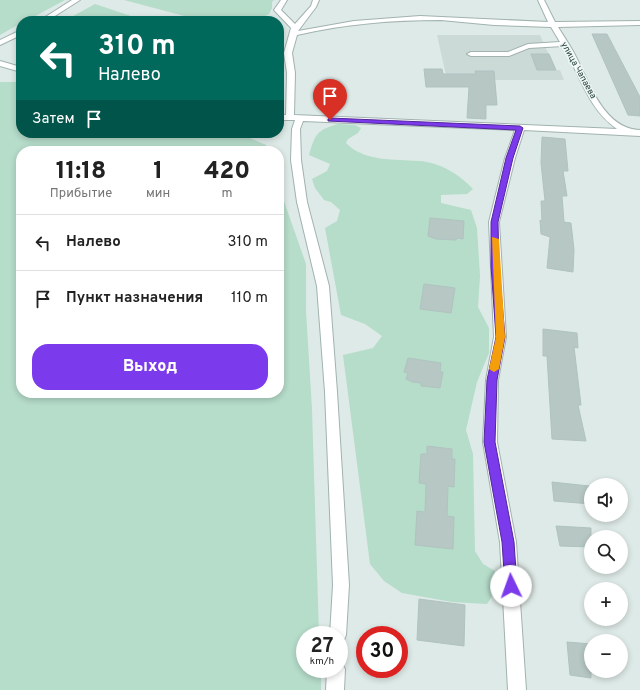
<!DOCTYPE html>
<html lang="ru">
<head>
<meta charset="utf-8">
<style>
  body { margin:0; font-family:Overpass,sans-serif; background:#f2f2f2; color:#222; height:100vh; display:flex; flex-direction:column; font-size:15px; white-space:nowrap }
  * { box-sizing:border-box; margin:0 }
  p { font-size:13px; color:#767676 }
  .icon { flex:none; width:22px; height:22px; fill:none; stroke:currentColor; stroke-width:2; stroke-linecap:round; stroke-linejoin:round }
  .map { position:relative; flex:1; overflow:hidden }
  .drawer { position:absolute; left:16px; top:146px; width:268px; height:252px; display:flex; flex-direction:column; background:#fff; border-radius:16px; box-shadow:0 2px 6px #0003 }
  .drawer>* { flex:none }
  .guide { position:absolute; left:16px; top:16px; width:268px; height:122px; border-radius:16px; box-shadow:0 2px 6px #0003; background:#00695c; color:#fff; overflow:hidden }
  .controls { position:absolute; left:584px; top:478px; display:grid; gap:8px }
  .controls a { display:grid; place-items:center; width:44px; height:44px; border-radius:50%; background:#fff; box-shadow:0 2px 6px #0003; font-size:20px }
  .speed { position:absolute; left:296px; top:626px; display:flex; gap:8px; font-size:20px; font-weight:700; text-align:center }
  .speed>* { display:grid; place-content:center; width:52px; height:52px; border-radius:50%; background:#fff; box-shadow:0 2px 6px #0003; line-height:1 }
  .speed small { font-size:10px; font-weight:400 }
  .speed .limit { border:6px solid #d22; background:#fff; color:#111 }
  .pin { position:absolute; display:grid; place-items:center; width:34px; height:34px; color:#fff; margin:-41px -17px; border-radius:50% 50% 50% 0; rotate:-45deg; box-shadow:0 0 4px #0007 }
  .pin .icon { rotate:45deg }
  .me { position:absolute; width:44px; margin:-22px; rotate:357deg; stroke-linejoin:round; filter:drop-shadow(0 0 3px #0008) }
  .turn { display:flex; align-items:center; gap:14px; height:84px; padding:0 16px; font-size:18px }
  .turn .icon { width:52px; height:52px; stroke-width:2.5 }
  .turn b { display:block; font-size:28px; line-height:34px }
  .then { display:flex; align-items:center; height:38px; padding:0 16px; background:#0003; gap:8px; font-size:15px }
  .eta { display:flex; justify-content:space-evenly; align-items:center; height:68px; text-align:center }
  .eta b { font-size:24px; font-weight:800; line-height:28px }
  .button { display:flex; gap:8px; margin-top:auto; padding:8px 16px }
  .button a { flex:1; height:46px; border-radius:16px; background:#7c3aed; color:#fff; font-size:16px; font-weight:800; line-height:46px; text-align:center }
  ul { padding:0; list-style:none }
  li { display:flex; align-items:center; gap:12px; height:56px; padding:0 16px; border-top:1px solid #e0e0e0 }
  li div { flex:1 }
  li b { display:block; font-size:15px }
  li em { font-style:normal }
  .map>svg:first-child { display:block }
  .built { fill:#ccdad7 }
  .green { fill:#b6dcca }
  .building { fill:#b6c7c4; stroke:#b0c3c0 }
  .lines { fill:none; stroke-linecap:round; stroke-linejoin:round }
  .minor-casing { stroke:#a1b2af; stroke-width:2 }
  .minor { fill:#fff; fill-rule:evenodd }
  .route { fill:#7c3aed; stroke:#51269a }
  .slow { fill:#f59e0b }
  .labels { text-anchor:middle; stroke-width:3; stroke-linejoin:round; paint-order:stroke }
  .far-street-label { font-size:9px; fill:#1f3a39; stroke:#eef7f4 }
</style>
</head>
<body>
<div class="map">
<svg width="640" height="690" viewBox="0 0 640 690">
  <rect width="100%" height="100%" fill="#deeae7"/>
  <path class="built" d="M 437,35 L 540,35 L 556,70 L 560,70 L 564,80 L 447,80 Z"/>
  <path class="green" d="M 0,0 L 65,0 L 26,21 L 21,21 L 21,23 L 0,35 Z
    M 124,0 L 274,0 L 272,2 L 272,8 L 269,14 L 256,21 L 203,21 Z
    M 95,4 L 146,21 L 64,21 Z
    M 0,82 L 21,82 L 21,133 L 230,133 L 250,138 L 266,145 L 269,151 L 21,151 L 21,393 L 279,393 L 279,187 L 306,264 L 306,311 L 312,409 L 319,635 L 305,635 L 305,669 L 321,669 L 321,690 L 0,690 Z
    M 338,124 L 355,125 L 361,128 L 358,133 L 348,139 L 346,143 C 364,162 395,159 419,161 C 439,162 459,174 473,189 L 467,194 L 441,195 L 441,203 L 471,210 L 477,228 L 480,276 L 478,307 L 489,328 L 489,353 L 477,382 L 466,430 L 473,454 L 475,551 L 483,564 L 495,571 L 496,590 L 487,604 L 452,602 L 402,593 L 384,581 L 370,564 L 343,355 L 373,348 L 382,336 L 365,324 L 341,315 L 325,228 L 337,221 L 340,210 L 331,202 L 324,200 L 315,188 L 312,179 L 327,171 L 330,164 L 309,155 C 315,134 317,130 338,124 Z"/>
  <path class="building" d="M 592,34 L 607,34 L 640,97 L 640,116 L 628,115 Z
    M 531,54 L 549,54 L 556,70 L 537,70 Z
    M 424,69 L 442,69 L 443,74 L 476,74 L 475,71 L 494,71 L 497,105 L 486,105 L 486,119 L 467,118 L 469,87 L 426,87 Z
    M 542,137 L 565,139 L 568,171 L 563,171 L 567,196 L 562,196 L 564,222 L 571,223 L 574,250 L 573,272 L 547,268 L 550,237 L 541,234 L 540,220 L 542,221 L 541,201 L 545,201 L 541,163 Z
    M 430,218 L 464,221 L 463,239 L 457,238 L 456,240 L 436,239 L 428,236 Z
    M 424,284 L 455,288 L 451,313 L 420,309 Z
    M 543,329 L 577,333 L 578,348 L 574,347 L 581,405 L 578,405 L 586,441 L 552,439 L 547,356 L 543,356 Z
    M 408,358 L 441,363 L 440,372 L 443,372 L 440,388 L 421,386 L 421,383 L 412,382 L 406,379 L 408,373 L 404,372 Z
    M 427,446 L 452,449 L 452,459 L 455,459 L 454,487 L 448,486 L 447,516 L 454,517 L 453,549 L 415,545 L 417,511 L 425,512 L 426,484 L 419,483 L 421,454 L 427,454 Z
    M 552,482 L 589,486 L 591,504 L 554,501 Z
    M 556,526 L 591,528 L 591,547 L 560,546 Z
    M 419,599 L 465,605 L 464,646 L 417,640 Z
    M 567,642 L 591,644 L 591,678 L 570,675 Z"/>
  <g class="lines">
    <g class="minor-casing">
      <path id="minor" d="M 72,0 L 80,0 L 47,21 L 39,21 Z
        M 281,0 L 287,0 L 281,10 L 295,24 L 311,6 L 313,0 L 319,0 L 316,7 L 298,31 L 354,21 L 420,16 L 548,22 L 538,0 L 544,0 L 555,22 L 640,21 L 640,25 L 558,27 C 563,35 569,44 574,53 C 589,81 603,129 640,130 L 640,136 L 524,130 L 515,158 L 499,222 L 506,337 L 498,380 L 497,442 L 516,542 L 526,690 L 508,690 L 500,542 L 483,442 L 486,380 L 494,337 L 489,222 L 505,158 L 515,130 L 303,121 L 300,129 L 301,160 L 307,202 L 329,286 L 337,392 L 349,585 L 346,635 L 344,640 L 339,642 L 339,635 L 330,635 L 333,585 L 325,392 L 317,286 L 297,202 L 291,160 L 292,129 L 295,120 L 279,120 L 279,114 L 286,115 L 287,73 L 284,53 L 291,28 L 274,10 ZM 441,20 L 494,25 L 551,27 L 560,42 L 528,44 L 508,52 L 471,52 L 467,54 L 471,56 L 509,56 L 529,48 L 563,46 C 580,75 588,109 617,129 L 294,115 L 295,73 L 292,53 L 297,35 C 344,24 392,20 441,20 Z
        M 21,30 L 21,35 L 0,45 L 0,40 Z
        M 0,61 L 21,67 L 21,72 L 0,66 Z
        M 339,662 L 342,664 L 345,669 L 344,690 L 326,690 L 327,669 L 339,669 Z"/>
    </g>
    <use href="#minor" class="minor"/>
  </g>
  <path class="route" d="M 330,118 L 520,126 L 523,128 L 513,158 L 498,222 L 499,266 L 505,337 L 497,380 L 495,442 L 514,542 L 517,586 L 515,590 L 511,591 L 507,590 L 505,586 L 502,542 L 484,442 L 487,380 L 496,337 L 491,266 L 491,222 L 506,158 L 516,130 L 328,121 L 328,119 Z"/>
  <path class="slow" d="M 492,237 L 499,239 L 505,337 L 499,369 L 494,372 L 489,369 L 496,337 Z"/>
  <g class="labels">
    <g class="far-street-label">
      <text transform="translate(579 70) rotate(61)" y="3">улица Чапаева</text>
    </g>
  </g>
</svg>
<div class="controls">
<a><svg class="icon" aria-label="sound" viewBox="0 0 24 24"><path d="M4 9h4l5-4v14l-5-4H4zM17 9q2 3 0 6"/></svg></a>
<a><svg class="icon" aria-label="search" viewBox="0 0 24 24"><circle cx="10" cy="10" r="6"/><path d="M15 15l6 6"/></svg></a>
<a>+</a>
<a>−</a>
</div>
<div class="speed"><div>27<small>km/h</small></div><div class="limit">30</div></div>
<div class="pin" style="left:330px;top:120px;background:#d93025"><svg class="icon" aria-label="arrive" viewBox="0 0 24 24"><path d="M6 21V4h12l-3 4 3 4H6"/></svg></div>
<svg class="me" style="left:511px;top:586px" viewBox="-20 -20 40 40"><circle r="19" fill="#fff"/><path d="M0-13L10 11 0 6-10 11z" fill="#7c3aed"/></svg>
<div class="guide">
<div class="turn"><svg class="icon" aria-label="left" viewBox="0 0 24 24"><path d="M17 20v-9H6M10 6l-5 5 5 5"/></svg><div><b>310 m</b>Налево</div></div>
<div class="then">Затем<svg class="icon" aria-label="arrive" viewBox="0 0 24 24"><path d="M6 21V4h12l-3 4 3 4H6"/></svg></div>
</div>
<section class="drawer">
<div class="eta">
<div><b>11:18</b><p>Прибытие</p></div>
<div><b>1</b><p>мин</p></div>
<div><b>420</b><p>m</p></div>
</div>
<ul>
<li><svg class="icon" aria-label="left" viewBox="0 0 24 24"><path d="M17 20v-9H6M10 6l-5 5 5 5"/></svg><div><b>Налево</b></div><em>310 m</em></li>
<li><svg class="icon" aria-label="arrive" viewBox="0 0 24 24"><path d="M6 21V4h12l-3 4 3 4H6"/></svg><div><b>Пункт назначения</b></div><em>110 m</em></li>
</ul>
<div class="button"><a>Выход</a></div>
</section>
</div>
</body>
</html>
